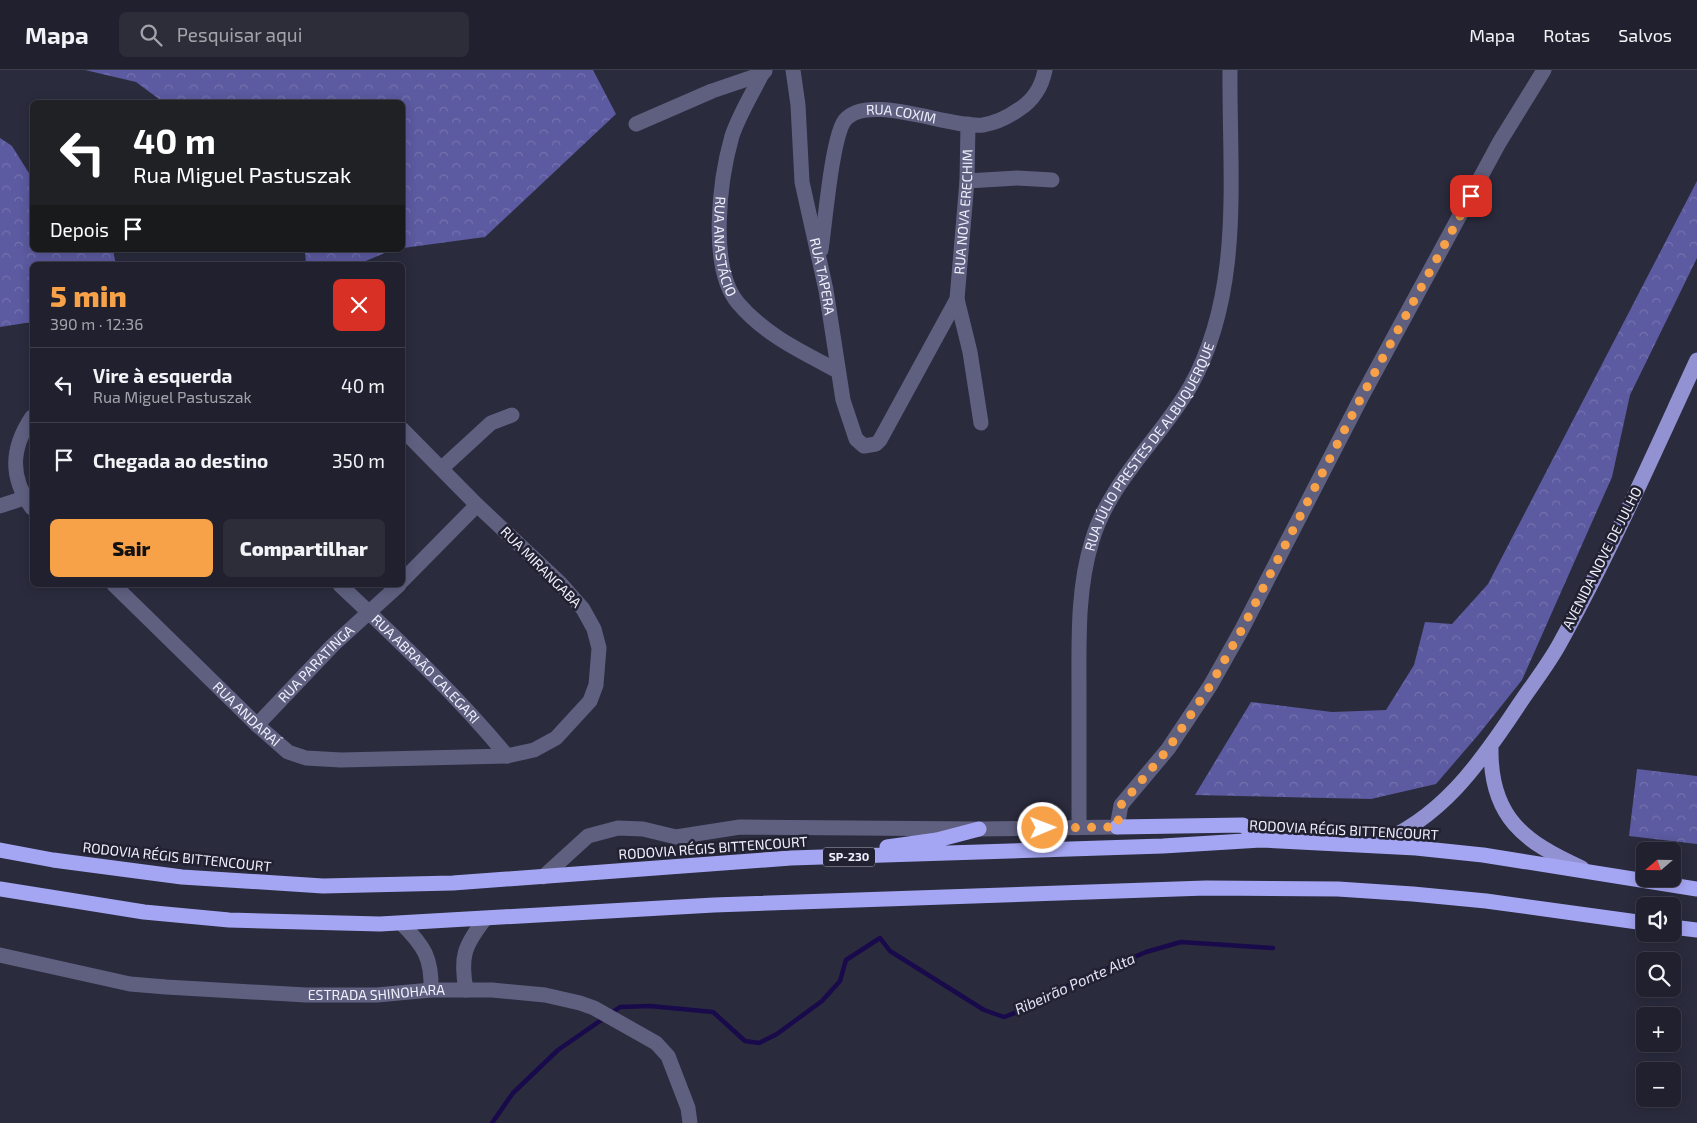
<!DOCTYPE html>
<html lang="pt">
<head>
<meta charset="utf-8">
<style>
  body { margin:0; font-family:"Exo 2",sans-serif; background:#2d2d3a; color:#f1f3f6; height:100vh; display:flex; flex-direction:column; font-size:19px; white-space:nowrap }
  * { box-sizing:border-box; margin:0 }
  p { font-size:16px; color:#a2a3aa }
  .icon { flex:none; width:28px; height:28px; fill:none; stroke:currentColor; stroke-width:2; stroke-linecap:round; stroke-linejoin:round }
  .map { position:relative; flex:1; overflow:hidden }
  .details { position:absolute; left:30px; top:192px; width:375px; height:325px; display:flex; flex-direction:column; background:#20202e; border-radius:8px; box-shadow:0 2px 12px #0003,0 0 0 1px #3d3e4a }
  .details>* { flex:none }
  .top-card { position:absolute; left:30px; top:30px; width:375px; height:152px; border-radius:8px; box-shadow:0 2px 12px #0003,0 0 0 1px #3d3e4a; background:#202124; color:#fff; overflow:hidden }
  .needle { width:32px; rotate:250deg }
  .tools { position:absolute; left:1636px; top:772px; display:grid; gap:10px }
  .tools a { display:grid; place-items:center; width:45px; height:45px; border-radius:8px; background:#20202e; box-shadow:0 2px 12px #0003,0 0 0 1px #3d3e4a; font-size:25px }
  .pin { position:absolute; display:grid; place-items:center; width:42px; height:42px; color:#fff; margin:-21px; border-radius:10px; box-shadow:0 2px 8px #0006 }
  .me { position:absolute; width:55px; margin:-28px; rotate:89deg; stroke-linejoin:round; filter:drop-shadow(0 0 4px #0008) }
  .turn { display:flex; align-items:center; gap:18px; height:105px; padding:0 20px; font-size:22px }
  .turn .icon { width:65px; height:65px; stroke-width:2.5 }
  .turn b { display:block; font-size:35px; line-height:42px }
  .then { display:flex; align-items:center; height:48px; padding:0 20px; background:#0003; gap:10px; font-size:19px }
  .round { display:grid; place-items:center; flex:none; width:52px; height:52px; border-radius:8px; background:#2d2d3a }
  .summary { display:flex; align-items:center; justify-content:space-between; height:85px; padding:0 20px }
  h1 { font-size:30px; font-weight:800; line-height:38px; color:#f7a149 }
  .button { display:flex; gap:10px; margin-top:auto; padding:10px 20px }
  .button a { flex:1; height:58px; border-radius:8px; background:#f7a149; color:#111; font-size:20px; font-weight:800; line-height:58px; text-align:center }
  .button a+a { background:#2d2d3a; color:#f1f3f6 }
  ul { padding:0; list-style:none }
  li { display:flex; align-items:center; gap:15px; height:75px; padding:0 20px; border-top:1px solid #3d3e4a }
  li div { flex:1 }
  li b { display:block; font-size:19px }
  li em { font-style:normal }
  header { display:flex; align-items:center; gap:30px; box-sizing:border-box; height:70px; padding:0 25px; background:#20202e; border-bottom:1px solid #3d3e4a }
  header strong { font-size:24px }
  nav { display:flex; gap:28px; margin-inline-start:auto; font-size:18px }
  .search { width:350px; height:45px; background:#2d2d3a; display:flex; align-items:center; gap:12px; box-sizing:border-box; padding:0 18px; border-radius:8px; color:#a2a3aa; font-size:19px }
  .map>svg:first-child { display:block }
  .forest { fill:url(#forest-crowns) }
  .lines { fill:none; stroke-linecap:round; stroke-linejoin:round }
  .stream { stroke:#190a4b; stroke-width:4.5 }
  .minor { stroke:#5f6080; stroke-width:15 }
  .major { stroke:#9292d2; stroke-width:15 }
  .highway { stroke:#a5a6f3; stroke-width:15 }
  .route { stroke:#f7a149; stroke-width:9; stroke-dasharray:0 16.2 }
  .labels { text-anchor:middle; stroke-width:5; stroke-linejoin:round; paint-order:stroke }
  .shield { fill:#212132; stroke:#b0b1bf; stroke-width:1 }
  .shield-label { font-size:12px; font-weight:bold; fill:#eeeffb }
  .street-label { font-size:14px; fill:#eeeffb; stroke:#212132 }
  .water-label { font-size:15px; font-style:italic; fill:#e1e2f7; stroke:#212132 }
</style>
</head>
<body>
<header>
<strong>Mapa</strong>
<div class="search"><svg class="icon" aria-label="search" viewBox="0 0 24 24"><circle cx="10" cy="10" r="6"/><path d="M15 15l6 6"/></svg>Pesquisar aqui</div>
<nav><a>Mapa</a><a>Rotas</a><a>Salvos</a></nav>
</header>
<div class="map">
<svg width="1697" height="1053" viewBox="0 0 1697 1053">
  <defs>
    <pattern id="forest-crowns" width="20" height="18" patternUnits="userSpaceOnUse" patternTransform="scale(1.25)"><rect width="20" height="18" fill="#5c5aa0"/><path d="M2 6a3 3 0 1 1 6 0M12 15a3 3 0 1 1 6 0" fill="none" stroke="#7472ae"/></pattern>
  </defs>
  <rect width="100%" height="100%" fill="#2a2b3d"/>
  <path class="forest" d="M 85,0 L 593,0 L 616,44 L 485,167 L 403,178 L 402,32 L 163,32 L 136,12 Z
    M 0,68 L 12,76 L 32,108 L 32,180 L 113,180 L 116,195 L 32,195 L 32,252 L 0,257 Z
    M 1697,111 L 1697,188 L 1630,325 L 1612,407 L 1522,610 L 1479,664 L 1436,714 L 1371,729 L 1195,725 L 1251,632 L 1332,642 L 1386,640 L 1414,595 L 1425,552 L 1452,554 L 1488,514 Z
    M 305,180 L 392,180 L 356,195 L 306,195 Z
    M 1637,699 L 1697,706 L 1697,774 L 1629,766 Z"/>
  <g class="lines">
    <path class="stream" d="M 492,1053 L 513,1023 L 558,980 L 620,937 L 650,936 L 713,942 L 745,971 L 759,973 L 777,964 L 822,931 L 840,911 L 846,890 L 880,868 L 890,881 L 984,940 L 1004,947 L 1020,941 L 1050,923 L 1146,882 L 1181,872 L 1273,878"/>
    <g class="minor">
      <path id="s1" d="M 793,0 L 798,35 L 802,112 L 826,220 L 843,330 L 856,369 L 864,376 L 876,374 L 880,370 L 957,229 L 967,111 L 968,54"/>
      <path id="s2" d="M 762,4 C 752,24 739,45 732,66 C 720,108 708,197 738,233 C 765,265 802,282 838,301"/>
      <path d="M 636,54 L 712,21 L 762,4 L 765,1"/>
      <path d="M 967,111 L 1017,108 L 1052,110"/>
      <path id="s3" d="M 821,180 C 825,154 832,66 845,50 C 868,22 951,59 983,55 C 995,53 1008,47 1018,40 C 1033,31 1042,16 1045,0"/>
      <path d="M 957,229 L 970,282 L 981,353"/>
      <path d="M 32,347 C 11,378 9,407 32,438"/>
      <path d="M 442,398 L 491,353 L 512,345"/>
      <path d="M 0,436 L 24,428"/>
      <path d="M 402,511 L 477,435"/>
      <path id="s4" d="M 114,515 L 257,655 L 288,682 L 306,688 L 341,690 L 507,686 L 534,680 L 556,668 L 590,631 L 596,615 L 599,578 L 594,559 L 583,539 L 560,513 L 477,435 L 402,359"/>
      <path id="s5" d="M 340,515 C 398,570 456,624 507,686"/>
      <path id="s6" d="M 257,655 L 333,575 L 399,515"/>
      <path id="s7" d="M 1079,757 C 1079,712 1079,667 1079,622 C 1079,572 1077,519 1092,471 C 1109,412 1160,369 1190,317 C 1244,220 1229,106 1230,0"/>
      <path d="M 543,807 L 588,766 L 618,758 L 643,759 L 676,767 L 740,757 L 979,759 L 1117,757 L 1121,735 L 1168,679 L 1210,616 L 1241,561 L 1362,326 L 1499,73 L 1544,0"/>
      <path d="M 402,854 C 424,876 432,888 431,920"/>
      <path id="s8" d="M 0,885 L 130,914 L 166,917 L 306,925 L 377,925 L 431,920 L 492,920 L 545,925 L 580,933 L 594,938 L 656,973 L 668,986 L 688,1038 L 690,1053"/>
      <path d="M 466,920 C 460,887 464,876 485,849"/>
    </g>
    <path class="major" d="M 1491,678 C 1490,747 1524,772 1582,798
      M 1373,775 C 1440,751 1481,692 1518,636 C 1532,615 1548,595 1560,573 C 1611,481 1653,385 1697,290"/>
    <path class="highway" d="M 1117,757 L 1243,755 L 1261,770
      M 887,777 L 937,770 L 979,759
      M 0,780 L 53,790 L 182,807 L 323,816 L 453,813 L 791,788 L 1163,776 L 1261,770 L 1416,778 L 1483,785 L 1697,819
      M 0,819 L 144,842 L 229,850 L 380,854 L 714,835 L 1206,818 L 1338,819 L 1413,824 L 1486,831 L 1645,853
      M 1672,857 L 1697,860"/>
  </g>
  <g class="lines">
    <path class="route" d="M 1043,758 L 1117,757 L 1121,735 L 1168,679 L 1210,616 L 1241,561 L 1362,326 L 1471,126"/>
  </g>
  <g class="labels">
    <rect class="shield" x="823" y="777.5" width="52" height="19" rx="4"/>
    <g class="shield-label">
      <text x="849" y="791">SP-230</text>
    </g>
    <g class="street-label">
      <text dy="5" stroke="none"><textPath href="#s3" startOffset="192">RUA COXIM</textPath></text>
      <text dy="5" stroke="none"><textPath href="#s1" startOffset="652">RUA NOVA ERECHIM</textPath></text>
      <text dy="5" stroke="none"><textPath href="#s2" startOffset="181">RUA ANASTÁCIO</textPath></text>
      <text dy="5" stroke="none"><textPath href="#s1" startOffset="209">RUA TAPERA</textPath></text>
      <text dy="5" stroke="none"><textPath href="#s7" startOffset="398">RUA JÚLIO PRESTES DE ALBUQUERQUE</textPath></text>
      <text transform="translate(1602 488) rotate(-63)" y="5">AVENIDA NOVE DE JULHO</text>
      <text transform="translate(541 497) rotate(45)" y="5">RUA MIRANGABA</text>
      <text dy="5" stroke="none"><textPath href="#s6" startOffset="85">RUA PARATINGA</textPath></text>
      <text dy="5" stroke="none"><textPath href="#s5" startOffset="120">RUA ABRAÃO CALEGARI</textPath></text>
      <text dy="5" stroke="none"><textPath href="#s4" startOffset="185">RUA ANDARAÍ</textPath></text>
      <text transform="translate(1344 760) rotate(3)" y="5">RODOVIA RÉGIS BITTENCOURT</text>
      <text transform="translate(713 778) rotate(-4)" y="5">RODOVIA RÉGIS BITTENCOURT</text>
      <text transform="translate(177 787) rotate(6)" y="5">RODOVIA RÉGIS BITTENCOURT</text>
      <text dy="5" stroke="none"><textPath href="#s8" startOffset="380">ESTRADA SHINOHARA</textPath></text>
    </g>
    <g class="water-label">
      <text transform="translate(1075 914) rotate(-24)" y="5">Ribeirão Ponte Alta</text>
    </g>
  </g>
</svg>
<div class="tools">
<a><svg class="needle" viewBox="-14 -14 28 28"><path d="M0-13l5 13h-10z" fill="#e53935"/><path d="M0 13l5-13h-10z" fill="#a2a3aa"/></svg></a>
<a><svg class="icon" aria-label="sound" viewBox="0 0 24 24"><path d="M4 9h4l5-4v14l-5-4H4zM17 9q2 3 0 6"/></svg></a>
<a><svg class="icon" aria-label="search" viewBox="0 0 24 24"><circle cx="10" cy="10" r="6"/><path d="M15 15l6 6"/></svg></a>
<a>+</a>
<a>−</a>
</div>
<div class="pin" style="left:1471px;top:126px;background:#d93025"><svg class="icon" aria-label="arrive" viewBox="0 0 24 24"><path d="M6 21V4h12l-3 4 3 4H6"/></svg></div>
<svg class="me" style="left:1043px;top:758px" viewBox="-20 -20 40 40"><circle r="17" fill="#f7a149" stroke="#fff" stroke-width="3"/><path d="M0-11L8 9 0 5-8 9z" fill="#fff"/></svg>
<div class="top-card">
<div class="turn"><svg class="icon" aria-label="left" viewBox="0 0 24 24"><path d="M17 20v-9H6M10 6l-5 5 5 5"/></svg><div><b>40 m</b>Rua Miguel Pastuszak</div></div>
<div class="then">Depois<svg class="icon" aria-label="arrive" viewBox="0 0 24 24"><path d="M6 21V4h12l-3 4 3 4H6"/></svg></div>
</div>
<section class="details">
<div class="summary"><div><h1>5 min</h1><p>390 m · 12:36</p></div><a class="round" style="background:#d93025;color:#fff"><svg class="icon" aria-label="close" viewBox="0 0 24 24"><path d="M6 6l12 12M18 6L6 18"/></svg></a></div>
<ul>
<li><svg class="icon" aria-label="left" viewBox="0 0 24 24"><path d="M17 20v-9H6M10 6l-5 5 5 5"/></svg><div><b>Vire à esquerda</b><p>Rua Miguel Pastuszak</p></div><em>40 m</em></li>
<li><svg class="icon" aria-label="arrive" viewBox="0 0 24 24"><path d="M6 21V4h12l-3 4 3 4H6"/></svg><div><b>Chegada ao destino</b></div><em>350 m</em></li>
</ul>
<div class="button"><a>Sair</a><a>Compartilhar</a></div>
</section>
</div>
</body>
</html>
